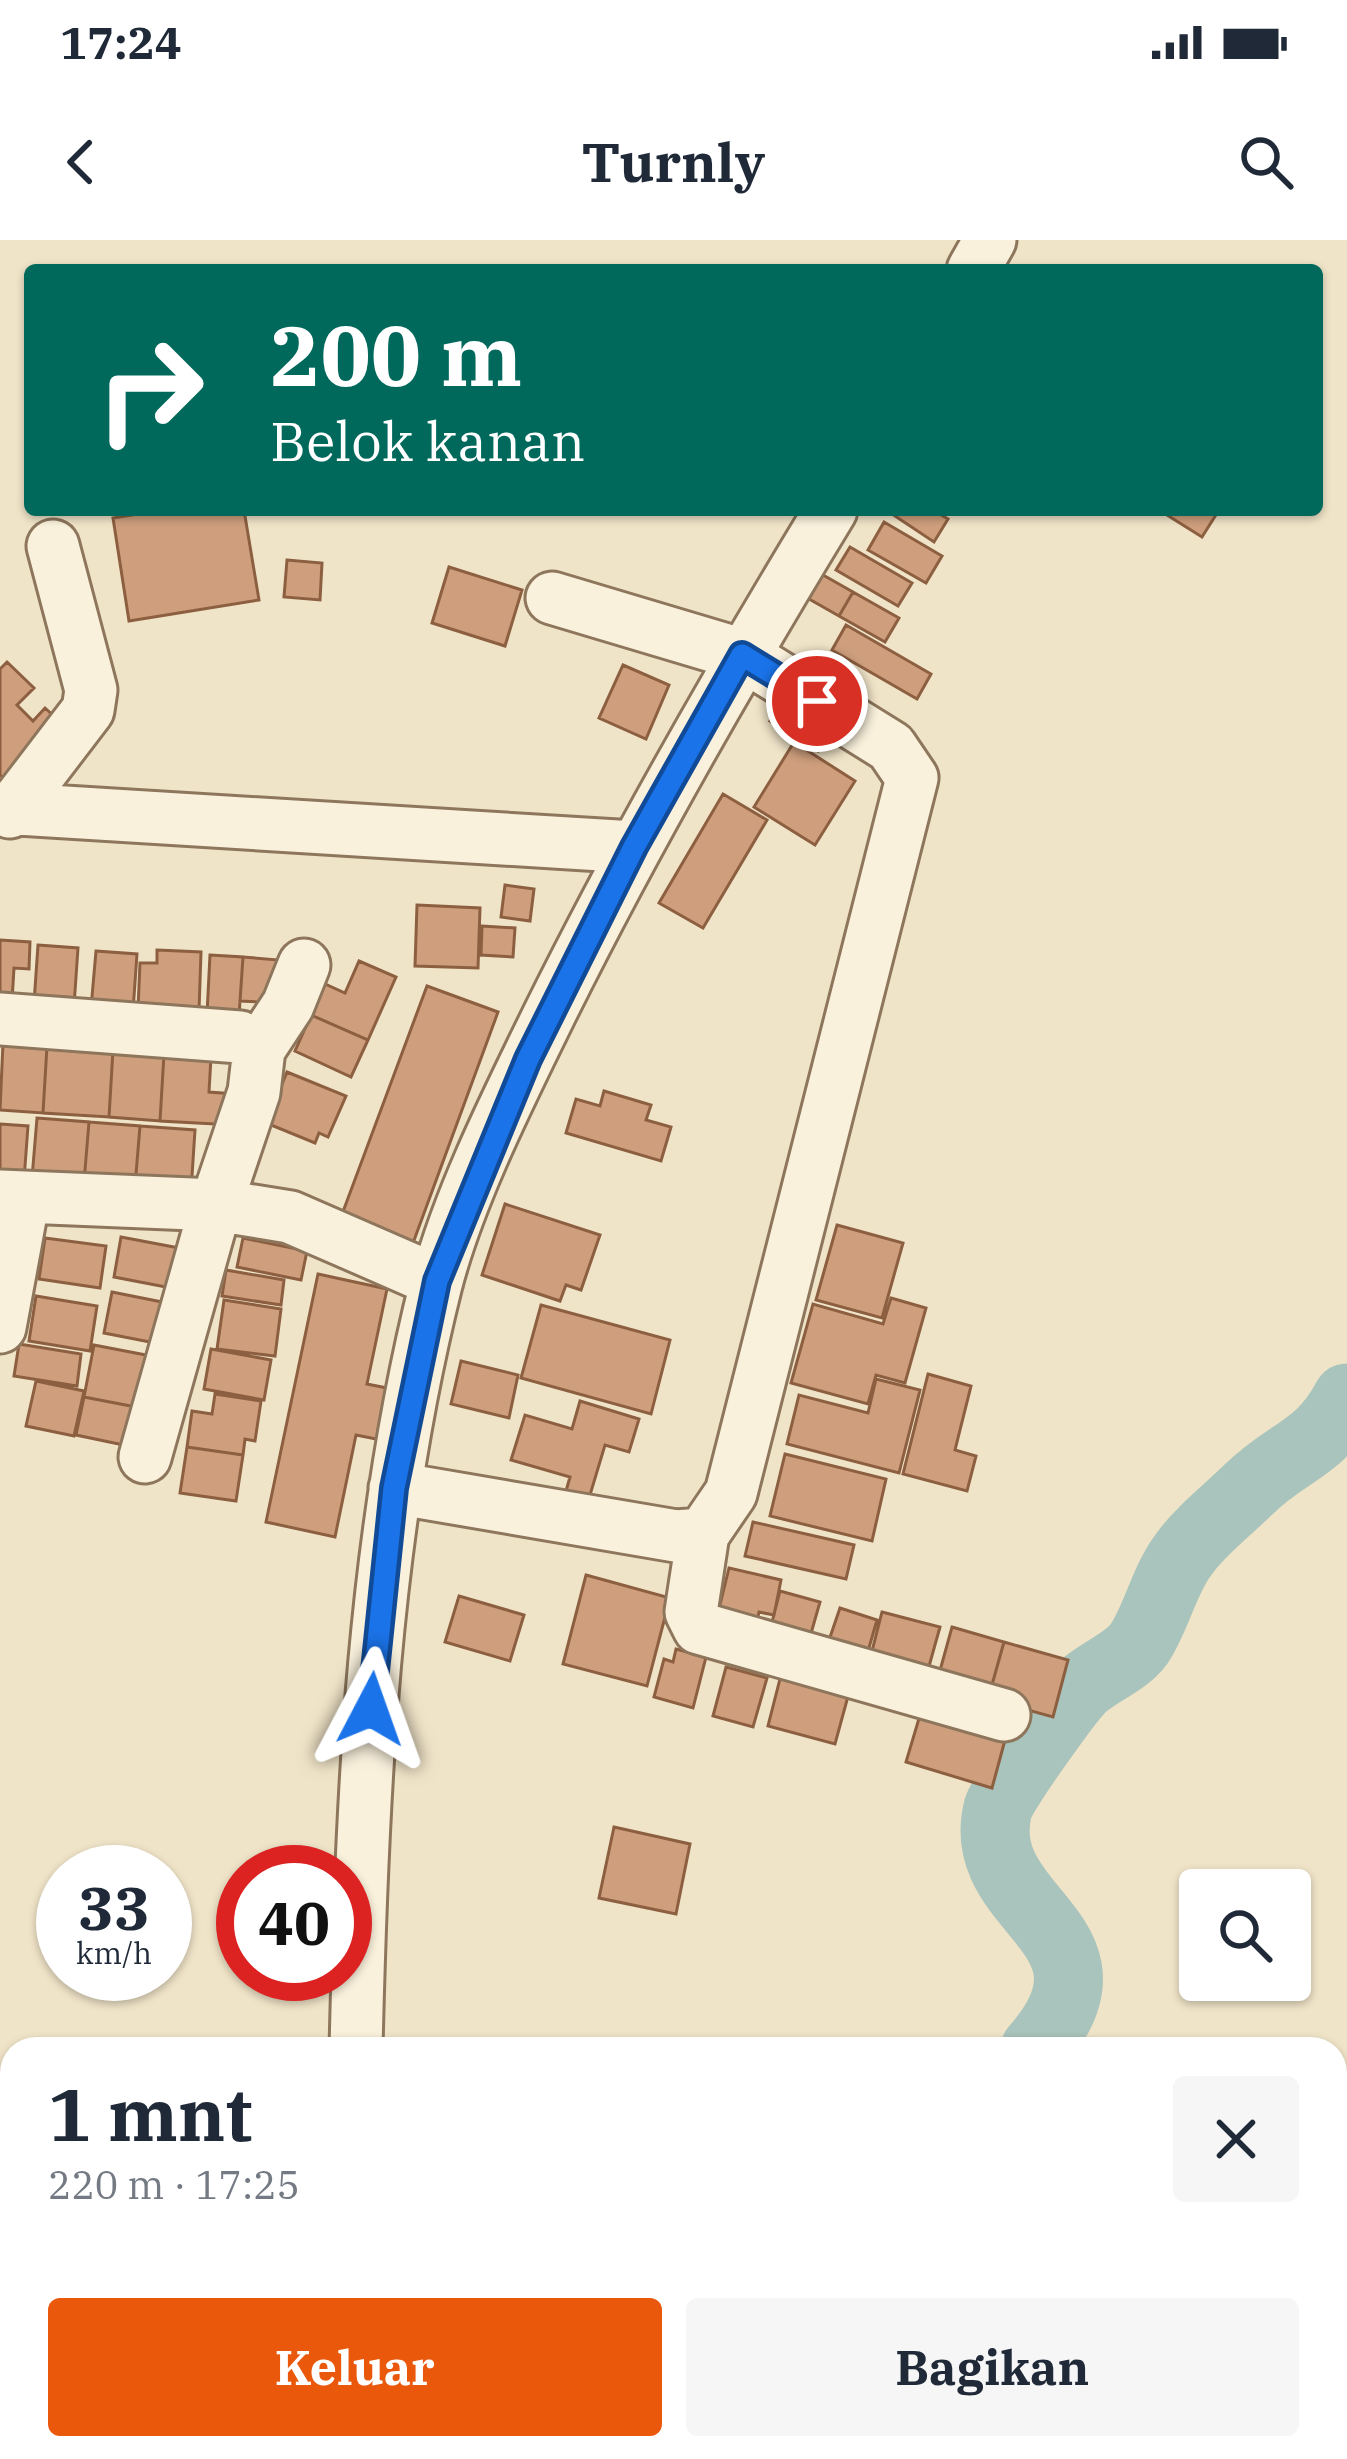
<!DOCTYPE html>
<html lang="id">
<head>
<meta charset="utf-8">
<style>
  body { margin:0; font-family:"IBM Plex Serif",serif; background:#f6f6f7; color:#1f2937; height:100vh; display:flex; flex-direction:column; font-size:45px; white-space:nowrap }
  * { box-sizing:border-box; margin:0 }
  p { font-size:39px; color:#747a83 }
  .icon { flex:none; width:66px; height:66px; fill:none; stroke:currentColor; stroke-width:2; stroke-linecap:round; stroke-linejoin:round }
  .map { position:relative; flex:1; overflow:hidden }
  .sheet { position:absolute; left:0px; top:1797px; width:1347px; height:423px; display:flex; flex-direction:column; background:#fff; border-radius:36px 36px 0 0; box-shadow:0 3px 9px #0004 }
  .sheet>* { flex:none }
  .banner { position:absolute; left:24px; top:24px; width:1299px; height:252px; border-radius:12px; box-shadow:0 3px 9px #0004; background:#00695c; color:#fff; overflow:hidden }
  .controls { position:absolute; left:1179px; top:1629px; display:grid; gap:24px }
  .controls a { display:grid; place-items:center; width:132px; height:132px; border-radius:12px; background:#fff; box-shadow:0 3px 9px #0004; font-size:60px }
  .speed { position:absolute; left:36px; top:1605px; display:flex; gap:24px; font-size:60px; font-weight:700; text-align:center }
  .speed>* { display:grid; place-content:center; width:156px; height:156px; border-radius:50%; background:#fff; box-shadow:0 3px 9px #0004; line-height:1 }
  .speed small { font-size:30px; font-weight:400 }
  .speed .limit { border:18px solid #d22; background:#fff; color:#111 }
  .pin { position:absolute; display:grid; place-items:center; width:102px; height:102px; color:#fff; margin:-51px; border:6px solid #fff; border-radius:50%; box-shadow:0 3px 12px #0007 }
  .me { position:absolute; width:132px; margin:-66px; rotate:4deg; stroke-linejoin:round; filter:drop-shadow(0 0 9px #0008) }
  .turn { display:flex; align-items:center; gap:42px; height:252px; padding:0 48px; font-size:54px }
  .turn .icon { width:156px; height:156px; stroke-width:2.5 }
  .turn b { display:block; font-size:84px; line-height:102px }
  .round { display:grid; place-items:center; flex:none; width:126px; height:126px; border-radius:12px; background:#f6f6f7 }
  .headline { display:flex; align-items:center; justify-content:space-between; height:204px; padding:0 48px }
  h1 { font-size:72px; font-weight:700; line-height:90px }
  .primary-button { display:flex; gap:24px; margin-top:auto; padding:24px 48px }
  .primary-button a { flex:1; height:138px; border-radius:12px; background:#ea580c; color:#fff; font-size:48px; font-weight:700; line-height:138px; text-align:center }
  .primary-button a+a { background:#f6f6f7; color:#1f2937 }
  .status { display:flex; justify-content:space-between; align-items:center; height:84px; padding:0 60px; background:#fff; direction:ltr }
  .status svg { height:33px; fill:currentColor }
  header { display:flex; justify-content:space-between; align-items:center; height:156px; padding:0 48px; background:#fff; font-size:54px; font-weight:700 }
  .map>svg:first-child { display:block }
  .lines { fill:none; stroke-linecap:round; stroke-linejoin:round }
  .river { stroke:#a9c4bc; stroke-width:69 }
  .building { fill:#cf9f7d; stroke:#8d5f41; stroke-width:3 }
  .minor-casing { stroke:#8d765c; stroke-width:57 }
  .minor { stroke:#faf1dc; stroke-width:51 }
  .route-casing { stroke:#114b97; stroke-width:30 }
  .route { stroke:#1a73e8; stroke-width:21 }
</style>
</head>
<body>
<div class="status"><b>17:24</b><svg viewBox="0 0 49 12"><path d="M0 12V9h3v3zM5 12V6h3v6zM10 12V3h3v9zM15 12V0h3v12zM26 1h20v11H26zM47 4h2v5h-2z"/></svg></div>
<header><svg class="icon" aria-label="back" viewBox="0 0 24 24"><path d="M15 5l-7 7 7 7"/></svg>Turnly<svg class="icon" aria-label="search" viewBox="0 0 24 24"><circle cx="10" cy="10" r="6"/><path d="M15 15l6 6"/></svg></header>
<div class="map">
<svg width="1347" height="2219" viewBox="0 0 1347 2219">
  <rect width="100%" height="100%" fill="#f0e4c8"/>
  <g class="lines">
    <path class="river" d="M 1035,1809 C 1137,1692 971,1673 998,1568 C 1001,1554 1068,1461 1081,1448 C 1098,1432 1125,1423 1139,1404 C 1157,1377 1164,1340 1184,1314 C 1201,1290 1228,1270 1249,1249 C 1287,1211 1320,1210 1347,1158
      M 986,2208 L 996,2219"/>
  </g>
  <path class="building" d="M 163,270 L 244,270 L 259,360 L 129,381 L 113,278 Z
    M 886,270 L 933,270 L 948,279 L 934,302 Z
    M 1159,270 L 1219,270 L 1202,297 Z
    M 884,282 L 942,316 L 926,343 L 868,310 Z
    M 850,307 L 912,343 L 898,366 L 836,330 Z
    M 287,320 L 322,323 L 320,360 L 284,357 Z
    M 449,327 L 522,350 L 505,406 L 432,383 Z
    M 816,331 L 853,352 L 839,376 L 802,355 Z
    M 853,352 L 899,378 L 885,402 L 839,376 Z
    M 846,385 L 931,434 L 917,459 L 832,410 Z
    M 7,422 L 34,448 L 17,465 L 33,481 L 45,468 L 68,489 L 12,547 L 0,535 L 0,429 Z
    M 623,425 L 669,445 L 646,499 L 599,478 Z
    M 783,460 L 831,490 L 818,511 L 770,481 Z
    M 794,502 L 855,541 L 815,605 L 754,567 Z
    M 723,554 L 767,580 L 703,688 L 659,663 Z
    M 505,645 L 534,649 L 530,681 L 501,677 Z
    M 417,665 L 480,668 L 478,728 L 415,726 Z
    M 482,686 L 515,688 L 513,717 L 481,715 Z
    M 0,700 L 30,702 L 29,729 L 14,728 L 12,761 L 0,760 Z
    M 38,705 L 78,708 L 74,766 L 34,763 Z
    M 157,710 L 201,712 L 199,771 L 138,769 L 140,723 L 157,723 Z
    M 96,711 L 137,714 L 133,771 L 91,768 Z
    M 210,715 L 243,717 L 239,776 L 207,774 Z
    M 243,717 L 279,720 L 277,763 L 240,761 Z
    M 359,721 L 396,737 L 368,800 L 311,775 L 325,744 L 345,753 Z
    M 427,746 L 498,772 L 413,1003 L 341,977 Z
    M 311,775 L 368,800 L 351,837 L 295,811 Z
    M 3,803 L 47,806 L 43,873 L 0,870 Z
    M 47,806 L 113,810 L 109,877 L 43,873 Z
    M 113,810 L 164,814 L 160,881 L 109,877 Z
    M 164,814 L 211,817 L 209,852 L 235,854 L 233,885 L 160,881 Z
    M 287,832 L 346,856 L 328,897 L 319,893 L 315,903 L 266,883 Z
    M 604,851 L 651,865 L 646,880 L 671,887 L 661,921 L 566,893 L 576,859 L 600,866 Z
    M 37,878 L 89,882 L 84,942 L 32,938 Z
    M 89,882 L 140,886 L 135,946 L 84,942 Z
    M 0,884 L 28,886 L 24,940 L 0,938 Z
    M 140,886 L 195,890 L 191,951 L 135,946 Z
    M 505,964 L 600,995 L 581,1050 L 566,1045 L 560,1061 L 482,1035 Z
    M 837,985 L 903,1003 L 882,1078 L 816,1060 Z
    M 121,997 L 179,1008 L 171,1048 L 114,1037 Z
    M 45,998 L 106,1006 L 100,1048 L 39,1039 Z
    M 243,998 L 307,1011 L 301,1040 L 237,1027 Z
    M 226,1030 L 284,1040 L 281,1065 L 222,1056 Z
    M 318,1034 L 387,1049 L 367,1144 L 397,1150 L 386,1201 L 356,1195 L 335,1297 L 266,1282 Z
    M 112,1052 L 167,1063 L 160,1104 L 104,1093 Z
    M 36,1056 L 97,1066 L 90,1111 L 29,1101 Z
    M 891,1058 L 926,1068 L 905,1143 L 876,1135 L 868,1164 L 791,1143 L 813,1064 L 883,1084 Z
    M 224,1060 L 281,1069 L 275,1116 L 217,1109 Z
    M 541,1065 L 670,1100 L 651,1174 L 521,1138 Z
    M 19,1104 L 81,1114 L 77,1146 L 14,1136 Z
    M 94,1105 L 151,1116 L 141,1168 L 84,1157 Z
    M 211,1109 L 271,1120 L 264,1160 L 204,1149 Z
    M 461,1121 L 518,1135 L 509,1178 L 451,1164 Z
    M 928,1134 L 971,1146 L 955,1210 L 976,1216 L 967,1251 L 903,1234 Z
    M 876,1139 L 920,1150 L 899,1233 L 787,1204 L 799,1155 L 868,1173 Z
    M 36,1141 L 84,1151 L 74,1196 L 26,1186 Z
    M 215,1154 L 261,1161 L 255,1201 L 245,1199 L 243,1215 L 187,1207 L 192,1171 L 212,1174 Z
    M 84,1157 L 141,1168 L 133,1207 L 76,1195 Z
    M 580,1161 L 639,1179 L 629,1212 L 605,1205 L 587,1265 L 564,1258 L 570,1237 L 511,1220 L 525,1175 L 572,1189 Z
    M 187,1207 L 243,1215 L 236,1261 L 180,1253 Z
    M 785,1214 L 886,1239 L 872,1301 L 770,1276 Z
    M 753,1282 L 854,1305 L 846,1339 L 745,1316 Z
    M 729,1328 L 781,1340 L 774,1375 L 759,1372 L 755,1390 L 716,1381 Z
    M 586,1335 L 670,1358 L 647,1446 L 563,1424 Z
    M 780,1351 L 820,1362 L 808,1404 L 769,1394 Z
    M 459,1356 L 524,1375 L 510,1421 L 445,1402 Z
    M 840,1368 L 877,1380 L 866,1418 L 827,1406 Z
    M 882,1372 L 940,1387 L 928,1430 L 871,1415 Z
    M 952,1387 L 1004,1402 L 988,1459 L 936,1445 Z
    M 1004,1402 L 1068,1420 L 1053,1477 L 988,1459 Z
    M 676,1409 L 706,1417 L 693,1468 L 654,1457 L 664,1419 L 673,1422 Z
    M 726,1427 L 767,1438 L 753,1487 L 713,1476 Z
    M 782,1431 L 850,1449 L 835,1504 L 768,1486 Z
    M 920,1475 L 1005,1500 L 992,1548 L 906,1522 Z
    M 614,1587 L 690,1604 L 676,1674 L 599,1658 Z
    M 0,2019 L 12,2025 L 0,2056 Z
    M 0,2076 L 12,2081 L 12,2111 L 1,2136 Z"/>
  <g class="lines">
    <g class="minor-casing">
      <path id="minor" d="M 973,30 L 990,0
        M 0,568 L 634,607
        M 10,572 L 88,470 L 91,450 L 53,306
        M 0,779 L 240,797 L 259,809 L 254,852 L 216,965 L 145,1217
        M 259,809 L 288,765 L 304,725
        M 0,956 L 216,965 L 290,977 L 437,1041
        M 0,1087 L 24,957
        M 395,1248 L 676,1296 L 703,1294 L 731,1253 L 912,538 L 891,507 L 743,415 L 552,358
        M 703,1294 L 691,1372 L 699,1388 L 1004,1475
        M 356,1809 C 362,1552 373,1294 436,1044 C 459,956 508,859 548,777 C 634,603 730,436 831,270
        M 291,2208 L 324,2219
        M 0,2219 L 12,2204"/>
    </g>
    <use href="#minor" class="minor"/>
  </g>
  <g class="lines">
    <g class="route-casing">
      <path id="route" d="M 371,1469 L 394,1248 L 437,1041 L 528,819 L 634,607 L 742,415 L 817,461"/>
    </g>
    <use href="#route" class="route"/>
  </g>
</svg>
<div class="controls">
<a><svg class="icon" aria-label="search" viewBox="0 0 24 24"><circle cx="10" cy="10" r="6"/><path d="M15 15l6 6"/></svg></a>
</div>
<div class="speed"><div>33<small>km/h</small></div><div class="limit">40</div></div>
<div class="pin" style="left:817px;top:461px;background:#d93025"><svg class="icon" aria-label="arrive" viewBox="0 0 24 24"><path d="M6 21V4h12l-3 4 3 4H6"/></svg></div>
<svg class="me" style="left:371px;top:1469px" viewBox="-20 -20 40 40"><path d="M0-17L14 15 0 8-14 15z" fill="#1a73e8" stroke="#fff" stroke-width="4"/></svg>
<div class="banner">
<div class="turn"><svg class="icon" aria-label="right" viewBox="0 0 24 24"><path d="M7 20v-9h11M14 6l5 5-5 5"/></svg><div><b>200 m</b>Belok kanan</div></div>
</div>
<section class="sheet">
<div class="headline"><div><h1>1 mnt</h1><p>220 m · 17:25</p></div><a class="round"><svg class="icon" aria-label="close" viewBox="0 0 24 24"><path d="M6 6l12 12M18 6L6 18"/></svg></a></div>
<div class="primary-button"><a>Keluar</a><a>Bagikan</a></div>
</section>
</div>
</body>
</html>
